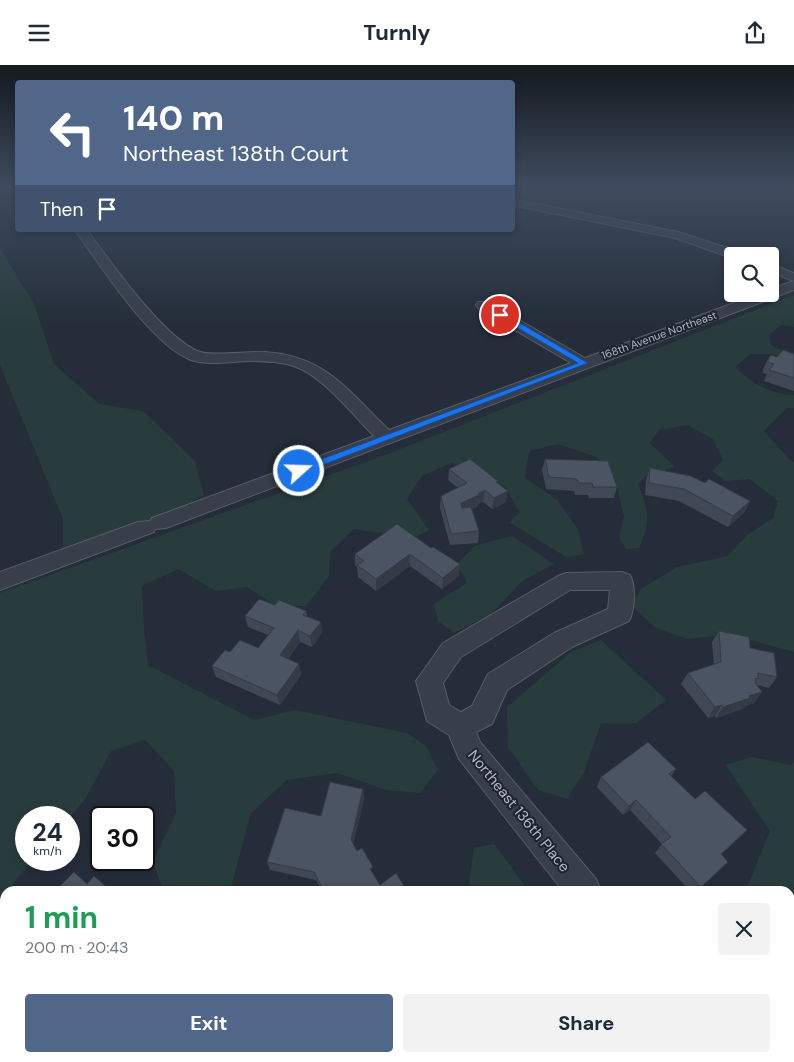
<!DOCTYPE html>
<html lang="en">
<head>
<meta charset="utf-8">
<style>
  body { margin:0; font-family:"DM Sans",sans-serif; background:#f2f2f3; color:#1f2937; height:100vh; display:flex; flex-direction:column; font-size:19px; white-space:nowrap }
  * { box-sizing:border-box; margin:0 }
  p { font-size:16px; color:#747a83 }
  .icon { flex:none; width:28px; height:28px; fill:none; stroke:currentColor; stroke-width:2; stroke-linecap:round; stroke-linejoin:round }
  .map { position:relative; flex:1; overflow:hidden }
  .panel { position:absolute; left:0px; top:821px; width:795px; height:176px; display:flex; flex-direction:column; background:#fff; border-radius:15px 15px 0 0; box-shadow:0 2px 8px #0003 }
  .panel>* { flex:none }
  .top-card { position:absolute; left:15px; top:15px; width:500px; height:152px; border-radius:5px; box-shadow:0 2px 8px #0003; background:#50678a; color:#fff; overflow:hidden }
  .tools { position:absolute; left:724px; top:182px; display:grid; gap:10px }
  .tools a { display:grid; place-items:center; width:55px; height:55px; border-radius:5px; background:#fff; box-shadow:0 2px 8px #0003; font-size:25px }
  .speed { position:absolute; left:15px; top:741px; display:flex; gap:10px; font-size:25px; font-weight:700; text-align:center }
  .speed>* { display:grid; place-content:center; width:65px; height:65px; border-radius:50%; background:#fff; box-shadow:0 2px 8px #0003; line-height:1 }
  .speed small { font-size:12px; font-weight:400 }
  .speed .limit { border:2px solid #111; border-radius:8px; background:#fff; color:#111 }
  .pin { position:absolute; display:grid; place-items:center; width:42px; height:42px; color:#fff; margin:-21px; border:2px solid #fff; border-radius:50%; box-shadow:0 1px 5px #0007 }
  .me { position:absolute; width:55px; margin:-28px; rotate:70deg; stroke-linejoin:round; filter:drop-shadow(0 0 4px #0008) }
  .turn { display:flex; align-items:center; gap:18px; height:105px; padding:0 25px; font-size:22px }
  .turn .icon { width:65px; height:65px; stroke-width:2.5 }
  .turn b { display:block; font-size:35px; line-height:42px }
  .then { display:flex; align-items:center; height:48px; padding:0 25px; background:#0003; gap:10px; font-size:19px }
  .round { display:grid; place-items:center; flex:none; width:52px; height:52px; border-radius:5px; background:#f2f2f3 }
  .overview { display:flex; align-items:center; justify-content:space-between; height:85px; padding:0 25px }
  h1 { font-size:30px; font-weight:700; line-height:38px; color:#1e9e55 }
  .primary-button { display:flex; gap:10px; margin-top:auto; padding:10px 25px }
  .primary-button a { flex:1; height:58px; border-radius:5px; background:#50678a; color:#fff; font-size:20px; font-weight:700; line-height:58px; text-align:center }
  .primary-button a+a { background:#f2f2f3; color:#1f2937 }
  header { display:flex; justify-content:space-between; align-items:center; height:65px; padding:0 25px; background:#fff; font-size:22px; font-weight:700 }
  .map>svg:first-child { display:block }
  .green { fill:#293c3d }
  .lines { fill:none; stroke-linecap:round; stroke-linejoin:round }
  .minor-casing { stroke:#565d68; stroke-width:2 }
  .minor { fill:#383f4a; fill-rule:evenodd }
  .wall { fill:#404855 }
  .shaded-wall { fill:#343b45 }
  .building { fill:#4a5463; stroke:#343b45 }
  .route { fill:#1a73e8; stroke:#114b97 }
  .labels { text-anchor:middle; stroke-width:4; stroke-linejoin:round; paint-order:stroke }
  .far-street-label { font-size:11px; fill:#b3bac6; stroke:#1d242f }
  .near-street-label { font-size:15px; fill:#b3bac6; stroke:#1d242f }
</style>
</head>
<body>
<header><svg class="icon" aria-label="menu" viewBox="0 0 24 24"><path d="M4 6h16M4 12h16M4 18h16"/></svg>Turnly<svg class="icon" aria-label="share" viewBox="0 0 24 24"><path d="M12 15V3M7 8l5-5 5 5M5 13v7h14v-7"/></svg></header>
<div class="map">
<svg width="794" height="997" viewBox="0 0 794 997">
  <rect width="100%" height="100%" fill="#242d39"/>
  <path class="green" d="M 0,183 L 35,241 L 54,299 L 99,339 L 143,346 L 195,396 L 204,430 L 146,462 L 63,493 L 63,454 L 0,300 Z
    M 794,230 L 794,262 L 781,260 L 769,270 L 771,280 L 794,291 L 794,296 L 772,289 L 750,289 L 735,302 C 752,318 770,330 794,330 L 794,343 L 787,343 L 764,366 L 790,395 L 794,397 L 794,587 L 729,569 L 688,574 L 656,563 L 631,540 L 641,524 L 677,502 L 728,491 L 747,470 L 773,453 L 778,436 L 750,414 L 726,416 L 712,406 L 723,395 L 713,374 L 687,360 L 659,365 L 650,378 L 675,402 L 648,409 L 638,419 C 649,447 651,456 639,483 L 626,484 L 619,473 L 624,452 L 615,413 L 597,392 L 558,379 L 529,386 L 525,413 L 557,435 L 578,464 L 584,489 L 566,492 L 509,457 L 520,447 L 505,422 L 481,406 L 451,398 L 422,411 L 407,434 L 429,465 L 413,473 L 354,464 L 330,487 L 329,511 L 306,541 L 277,541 L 247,522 L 216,526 L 178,504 L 142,521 L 144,564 L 148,600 L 254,655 L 295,645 L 407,668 L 426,681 L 438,705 L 420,728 L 386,725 L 337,708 L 287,715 L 251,748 L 230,826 L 165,826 L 152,798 L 176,748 L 174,706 L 145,675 L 111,686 L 86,733 L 69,753 L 26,752 L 26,795 L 32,795 L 0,835 L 0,528 L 385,390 Z
    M 512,471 L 554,499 L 522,516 L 491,549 L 454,568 L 438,556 L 434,539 L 467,518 L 457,499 L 474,481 Z
    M 601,575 L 666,635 L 636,658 L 601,658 L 584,707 L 567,734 L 538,725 L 508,682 L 507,642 L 571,587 Z
    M 752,692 L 791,700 L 794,697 L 794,997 L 787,997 L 783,993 L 790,992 L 790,826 L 742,826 L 748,820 L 770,766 L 726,700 Z
    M 494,779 L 529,826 L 468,826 L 474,783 Z
    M 201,993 L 201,992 L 607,993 L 517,997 L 202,997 Z"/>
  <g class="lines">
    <g class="minor-casing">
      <path id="minor" d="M 512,134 L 678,167 L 743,188 L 745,191 L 732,191 L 732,193 L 675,173 L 512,140 Z
        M 75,165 L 87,165 C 109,195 165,275 200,287 C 212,291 249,286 264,287 C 325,290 348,326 389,365 L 571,298 L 478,243 L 476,240 L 478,237 L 488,237 L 585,293 L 758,229 L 770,229 L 770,224 L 794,216 L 794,225 L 166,463 L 155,464 L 154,467 L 0,525 L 0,507 L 138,457 L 150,456 L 152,453 L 374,371 C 352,349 323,311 294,301 C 280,297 266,296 252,296 C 233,296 210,301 191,295 C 152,281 100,200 75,165 Z
        M 770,199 L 794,208 L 794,216 L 770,207 Z
        M 622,507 L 630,510 C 636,521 635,544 629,556 L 572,582 L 507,625 L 492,659 L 476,667 L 480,677 L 596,814 L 601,826 L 563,826 L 459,694 L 449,670 L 427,656 L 416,616 L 443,578 L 558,511 L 566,508 ZM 570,525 L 610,525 L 608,544 L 554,568 L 488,609 L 472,641 L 461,647 L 449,640 L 443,618 L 461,592 Z
        M 701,992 L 741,992 L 743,997 L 703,997 Z"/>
    </g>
    <use href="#minor" class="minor"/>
  </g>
  <path class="wall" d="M 794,289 L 794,326 L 764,316 L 767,309 L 763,308 L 763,304 L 768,294 Z
    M 545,394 L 617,422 L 614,433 L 589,433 L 588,430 L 575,430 L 574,426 L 546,424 L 542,405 Z
    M 650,403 L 705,418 L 750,436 L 744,448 L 728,462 L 679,436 L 645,430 L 646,415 Z
    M 449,404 L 498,416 L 498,418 L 506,437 L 492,444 L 483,437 L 478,439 L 478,441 L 472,444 L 479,466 L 478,478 L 450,480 L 440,443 L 441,431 L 458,423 L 448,415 Z
    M 397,459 L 459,511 L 442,524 L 410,501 L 376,526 L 358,512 L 357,502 L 355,500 L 355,489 Z
    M 275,540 L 306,546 L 307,551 L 321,557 L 322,568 L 312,582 L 300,577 L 288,594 L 299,599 L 301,610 L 280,640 L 216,612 L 212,601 L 230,587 L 258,583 L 268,570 L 248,562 L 245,551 Z
    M 719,566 L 750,583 L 777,612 L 769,623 L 756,620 L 762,627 L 754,638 L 745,641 L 742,644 L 716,653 L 715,651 L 708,653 L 681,619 L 688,608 L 714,600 L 712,577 Z
    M 676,704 L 671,711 L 695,734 L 747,765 L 721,790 L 720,805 L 697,826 L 690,826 L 655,788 L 662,779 L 630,745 L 623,750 L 597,722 L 601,712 Z
    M 363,724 L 364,734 L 353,780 L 357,786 L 373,809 L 380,820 L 407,826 L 322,826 L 316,815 L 270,805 L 267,797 L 321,751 Z"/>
  <path class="shaded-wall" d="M 485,425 L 483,437 L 478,439 L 478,441 L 460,449 L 461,438 Z
    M 508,426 L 506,437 L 492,444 L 494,433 Z
    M 750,436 L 744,448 L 728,462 L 733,451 Z
    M 410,489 L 410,501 L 376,526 L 376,514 Z
    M 460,499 L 459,511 L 442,524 L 443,513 Z
    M 321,557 L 322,568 L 312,582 L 310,571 Z
    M 298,565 L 300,577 L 282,601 L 280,590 Z
    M 299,599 L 301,610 L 280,640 L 277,630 Z
    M 762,627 L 754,638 L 745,641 L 742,644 L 716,653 L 723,642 L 749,631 Z
    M 722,640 L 715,651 L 708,653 L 715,642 Z
    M 363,724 L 364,734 L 352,784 L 351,775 Z
    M 636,735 L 630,745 L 623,750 L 629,741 Z
    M 747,765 L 738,774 L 712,798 L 721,789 Z
    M 5,908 L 5,920 L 0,922 L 0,910 Z"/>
  <path class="building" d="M 783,285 L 794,289 L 794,313 L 769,305 L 774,299 L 768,297 L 768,294 L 771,290 L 777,292 Z
    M 470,394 L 498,416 L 496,417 L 508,426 L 494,433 L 485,425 L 478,429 L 479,430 L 461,438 L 462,443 L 471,442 L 479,466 L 451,469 L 441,431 L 467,418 L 449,404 Z
    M 545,394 L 608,396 L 617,422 L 593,422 L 592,418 L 578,418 L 577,414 L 549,412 Z
    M 650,403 L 691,411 L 705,418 L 709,414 L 750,436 L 733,451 L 684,424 L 649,418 Z
    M 397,459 L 431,483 L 433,482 L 460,499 L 443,513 L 410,489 L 376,514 L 357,500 L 364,496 L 355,489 Z
    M 259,534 L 275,540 L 279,535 L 306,546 L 303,550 L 321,557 L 310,571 L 298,565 L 280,590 L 299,599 L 277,630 L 212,601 L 225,585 L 230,587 L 240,575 L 258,583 L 274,563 L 245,551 Z
    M 719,566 L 749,572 L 750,583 L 774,588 L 777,612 L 758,608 L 758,614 L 755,613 L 756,619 L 762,627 L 749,631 L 750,633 L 723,642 L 722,640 L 715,642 L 688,608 L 721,597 Z
    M 648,677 L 676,704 L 669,709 L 695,734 L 705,726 L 747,765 L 721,789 L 728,797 L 701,822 L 661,779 L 671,772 L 636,735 L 629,741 L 601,712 Z
    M 330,717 L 363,724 L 351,775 L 357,786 L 362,783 L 373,802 L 370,804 L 380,820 L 396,808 L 407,826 L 324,826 L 314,807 L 267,797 L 285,743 L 321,751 Z
    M 74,807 L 87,819 L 94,811 L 111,826 L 55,826 Z
    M 5,862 L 5,908 L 0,910 L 0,868 Z"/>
  <linearGradient id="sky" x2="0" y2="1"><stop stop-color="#14191f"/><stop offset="0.47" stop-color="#3f4c5f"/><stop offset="1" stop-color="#3f4c5f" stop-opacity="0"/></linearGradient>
  <rect width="794" height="260" fill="url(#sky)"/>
  <path class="route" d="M 497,248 L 503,248 L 588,298 L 302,408 L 295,408 L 295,404 L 578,298 L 497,251 Z"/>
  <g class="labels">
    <g class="far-street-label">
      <text transform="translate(659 270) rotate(-20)" y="4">168th Avenue Northeast</text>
    </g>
    <g class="near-street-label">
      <text transform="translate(519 746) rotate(51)" y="5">Northeast 136th Place</text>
    </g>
  </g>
</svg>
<div class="tools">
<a><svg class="icon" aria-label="search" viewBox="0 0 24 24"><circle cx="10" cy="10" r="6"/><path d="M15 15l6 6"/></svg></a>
</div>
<div class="speed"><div>24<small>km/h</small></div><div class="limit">30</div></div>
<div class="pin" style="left:500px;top:250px;background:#d93025"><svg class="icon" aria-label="arrive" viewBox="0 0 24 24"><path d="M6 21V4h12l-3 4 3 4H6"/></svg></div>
<svg class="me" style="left:299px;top:406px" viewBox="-20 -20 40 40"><circle r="17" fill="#1a73e8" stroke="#fff" stroke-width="3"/><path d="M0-11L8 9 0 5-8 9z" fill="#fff"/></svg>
<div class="top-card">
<div class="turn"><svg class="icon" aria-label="left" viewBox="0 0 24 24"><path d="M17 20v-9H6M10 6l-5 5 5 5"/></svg><div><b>140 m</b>Northeast 138th Court</div></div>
<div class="then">Then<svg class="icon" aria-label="arrive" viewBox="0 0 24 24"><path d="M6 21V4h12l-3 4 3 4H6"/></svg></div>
</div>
<section class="panel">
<div class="overview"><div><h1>1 min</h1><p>200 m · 20:43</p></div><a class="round"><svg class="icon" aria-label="close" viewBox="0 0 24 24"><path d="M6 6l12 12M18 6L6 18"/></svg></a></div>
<div class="primary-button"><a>Exit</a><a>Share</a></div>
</section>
</div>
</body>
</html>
